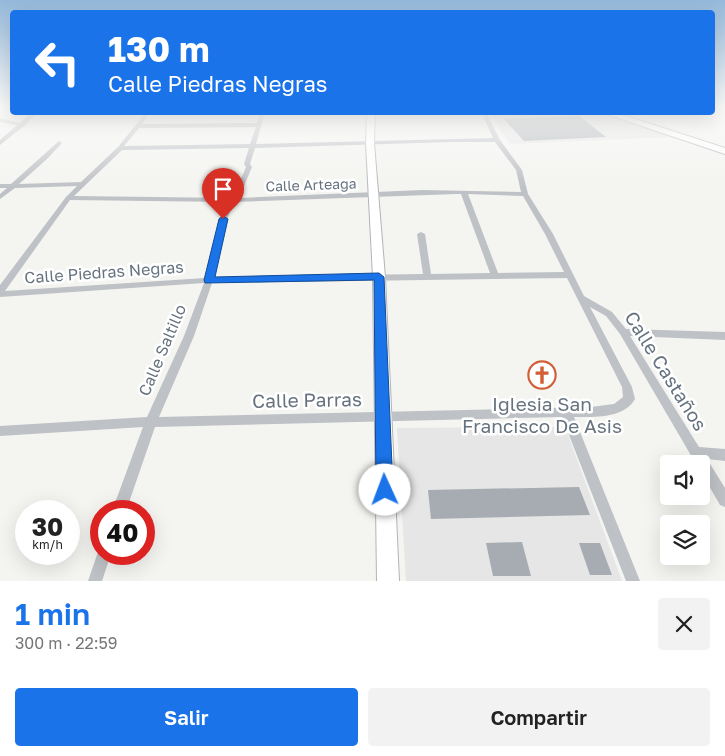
<!DOCTYPE html>
<html lang="es">
<head>
<meta charset="utf-8">
<style>
  body { margin:0; font-family:"Golos Text",sans-serif; background:#f2f2f2; color:#222; height:100vh; display:flex; flex-direction:column; font-size:19px; white-space:nowrap }
  * { box-sizing:border-box; margin:0 }
  p { font-size:16px; color:#767676 }
  .icon { flex:none; width:28px; height:28px; fill:none; stroke:currentColor; stroke-width:2; stroke-linecap:round; stroke-linejoin:round }
  .map { position:relative; height:581px; overflow:hidden }
  .panel { display:flex; flex-direction:column; background:#fff; flex:1 }
  .panel>* { flex:none }
  .hud { position:absolute; left:10px; top:10px; width:705px; height:105px; border-radius:5px; box-shadow:0 5px 20px #0002; background:#1a73e8; color:#fff; overflow:hidden }
  .buttons { position:absolute; left:660px; top:455px; display:grid; gap:10px }
  .buttons a { display:grid; place-items:center; width:50px; height:50px; border-radius:5px; background:#fff; box-shadow:0 5px 20px #0002; font-size:25px }
  .speed { position:absolute; left:15px; top:500px; display:flex; gap:10px; font-size:25px; font-weight:700; text-align:center }
  .speed>* { display:grid; place-content:center; width:65px; height:65px; border-radius:50%; background:#fff; box-shadow:0 5px 20px #0002; line-height:1 }
  .speed small { font-size:12px; font-weight:400 }
  .speed .limit { border:8px solid #d22; background:#fff; color:#111 }
  .pin { position:absolute; display:grid; place-items:center; width:42px; height:42px; color:#fff; margin:-51px -21px; border-radius:50% 50% 50% 0; rotate:-45deg; box-shadow:0 0 5px #0007 }
  .pin .icon { rotate:45deg }
  .me { position:absolute; width:55px; margin:-28px; rotate:358deg; stroke-linejoin:round; filter:drop-shadow(0 0 4px #0008) }
  .turn { display:flex; align-items:center; gap:18px; height:105px; padding:0 15px; font-size:22px }
  .turn .icon { width:65px; height:65px; stroke-width:2.5 }
  .turn b { display:block; font-size:35px; line-height:42px }
  .round { display:grid; place-items:center; flex:none; width:52px; height:52px; border-radius:5px; background:#f2f2f2 }
  .summary { display:flex; align-items:center; justify-content:space-between; height:85px; padding:0 15px }
  h1 { font-size:30px; font-weight:600; line-height:38px; color:#1a73e8 }
  .primary-button { display:flex; gap:10px; margin-top:auto; padding:10px 15px }
  .primary-button a { flex:1; height:58px; border-radius:5px; background:#1a73e8; color:#fff; font-size:20px; font-weight:600; line-height:58px; text-align:center }
  .primary-button a+a { background:#f2f2f2; color:#222 }
  .map>svg:first-child { display:block }
  .built { fill:#e5e6e5 }
  .building { fill:#a6acb1 }
  .lines { fill:none; stroke-linecap:round; stroke-linejoin:round }
  .secondary-casing { stroke:#b1b5b9; stroke-width:2 }
  .primary-casing { stroke:#b2b5b9; stroke-width:2 }
  .street { fill:#bec1c5; fill-rule:evenodd }
  .secondary { fill:#fff; fill-rule:evenodd }
  .primary { fill:#fff; fill-rule:evenodd }
  .route { fill:#1a73e8; stroke:#114b97 }
  .labels { text-anchor:middle; stroke-width:5; stroke-linejoin:round; paint-order:stroke }
  .far-street-label { font-size:14px; fill:#66737f; stroke:#fff }
  .street-label { font-size:16px; fill:#66737f; stroke:#fff }
  .near-street-label { font-size:19px; fill:#66737f; stroke:#fff }
  .near-poi-label { font-size:19px; fill:#66737f; stroke:#fff }
</style>
</head>
<body>
<div class="map">
<svg width="725" height="581" viewBox="0 0 725 581">
  <rect width="100%" height="100%" fill="#f4f4f1"/>
  <path class="built" d="M 489,113 L 594,113 L 673,137 L 510,144 Z
    M 565,427 L 622,581 L 406,581 L 397,428 Z"/>
  <path class="building" d="M 579,116 L 606,137 L 524,141 L 504,119 Z
    M 579,487 L 590,515 L 431,519 L 428,490 Z
    M 522,542 L 531,576 L 493,576 L 486,543 Z
    M 579,543 L 600,543 L 612,575 L 590,575 Z"/>
  <g class="lines">
    <g class="secondary-casing">
      <path id="secondary" d="M 367,112 L 375,112 L 374,143 L 385,277 L 399,581 L 377,581 L 373,277 L 366,143 Z"/>
    </g>
    <g class="primary-casing">
      <path id="primary" d="M 600,112 L 614,112 L 725,148 L 725,154 Z"/>
    </g>
    <path class="street" d="M 32,112 L 38,112 L 24,126 L 0,145 L 0,140 L 17,125 L 0,122 L 0,118 L 20,123 Z
      M 146,112 L 151,112 L 142,124 L 257,123 L 260,112 L 265,112 L 256,144 L 493,138 L 481,112 L 486,112 L 500,140 L 522,170 L 528,194 L 553,234 L 584,296 L 612,312 L 626,329 L 725,332 L 725,340 L 630,336 L 699,447 L 725,449 L 725,461 L 707,459 L 725,488 L 725,507 L 720,505 L 701,472 L 701,464 L 696,464 L 620,334 L 606,316 L 590,307 L 632,387 L 635,399 C 624,419 593,417 574,417 L 640,581 L 626,581 L 562,417 L 155,427 L 126,511 L 112,511 L 143,427 L 0,436 L 0,426 L 147,417 L 184,336 L 204,283 L 0,297 L 0,285 L 66,197 L 77,186 L 15,188 L 0,199 L 0,194 L 7,188 L 0,188 L 0,184 L 11,184 L 59,141 L 62,143 L 47,159 L 19,184 L 81,182 L 118,147 ZM 256,127 L 250,144 L 124,146 L 139,128 ZM 450,142 L 495,142 L 516,170 L 521,192 L 422,190 L 239,198 L 252,167 L 250,164 L 255,148 ZM 249,148 L 244,164 L 246,167 L 234,195 L 230,198 L 74,196 L 122,150 ZM 456,194 L 461,194 L 490,273 L 431,274 L 425,234 L 421,232 L 417,234 L 423,274 L 214,277 L 227,219 L 234,202 ZM 468,194 L 523,196 L 545,234 L 564,272 L 498,273 ZM 70,200 L 228,202 L 219,219 L 205,278 L 5,291 ZM 567,278 L 622,387 L 623,397 L 614,404 L 591,407 L 159,417 L 194,336 L 212,283 Z
      M 101,548 L 101,554 L 111,554 L 102,581 L 88,581 L 99,549 Z"/>
    <use href="#secondary" class="secondary"/>
    <use href="#primary" class="primary"/>
  </g>
  <linearGradient id="sky" x2="0" y2="1"><stop stop-color="#95b9db"/><stop offset="0.57" stop-color="#fafaf9"/><stop offset="1" stop-color="#fafaf9" stop-opacity="0"/></linearGradient>
  <rect width="725" height="188" fill="url(#sky)"/>
  <path class="route" d="M 223,216 L 228,219 L 215,277 L 379,273 L 384,277 L 393,490 L 391,496 L 385,498 L 379,496 L 376,490 L 374,280 L 205,283 L 204,280 L 219,219 Z"/>
  <defs>
    <g id="church-ring" transform="scale(1.4375)"><circle r="9.5" fill="#fff" stroke="#d15e35" stroke-width="1.5"/><path d="M-1.2-6h2.4v3.5h3.3v2.4h-3.3V6h-2.4V-.1h-3.3v-2.4h3.3Z" fill="#d15e35"/></g>
  </defs>
  <g fill-rule="evenodd">
    <use href="#church-ring" x="542" y="375"/>
  </g>
  <g class="labels">
    <g class="far-street-label">
      <text transform="translate(311 185) rotate(-2)" y="5">Calle Arteaga</text>
    </g>
    <g class="street-label">
      <text transform="translate(104 272) rotate(-4)" y="6">Calle Piedras Negras</text>
      <text transform="translate(162 350) rotate(-67)" y="6">Calle Saltillo</text>
    </g>
    <g class="near-street-label">
      <text transform="translate(666 371) rotate(58)" y="7">Calle Castaños</text>
      <text transform="translate(307 400) rotate(-1)" y="7">Calle Parras</text>
    </g>
    <g class="near-poi-label">
      <text x="542" y="411">Iglesia San<tspan x="542" dy="22">Francisco De Asis</tspan></text>
    </g>
  </g>
</svg>
<div class="buttons">
<a><svg class="icon" aria-label="sound" viewBox="0 0 24 24"><path d="M4 9h4l5-4v14l-5-4H4zM17 9q2 3 0 6"/></svg></a>
<a><svg class="icon" aria-label="layers" viewBox="0 0 24 24"><path d="M12 4l9 5-9 5-9-5zM3 14l9 5 9-5"/></svg></a>
</div>
<div class="speed"><div>30<small>km/h</small></div><div class="limit">40</div></div>
<div class="pin" style="left:223px;top:219px;background:#d93025"><svg class="icon" aria-label="arrive" viewBox="0 0 24 24"><path d="M6 21V4h12l-3 4 3 4H6"/></svg></div>
<svg class="me" style="left:385px;top:490px" viewBox="-20 -20 40 40"><circle r="19" fill="#fff"/><path d="M0-13L10 11 0 6-10 11z" fill="#1a73e8"/></svg>
<div class="hud">
<div class="turn"><svg class="icon" aria-label="left" viewBox="0 0 24 24"><path d="M17 20v-9H6M10 6l-5 5 5 5"/></svg><div><b>130 m</b>Calle Piedras Negras</div></div>
</div>
</div>
<section class="panel">
<div class="summary"><div><h1>1 min</h1><p>300 m · 22:59</p></div><a class="round"><svg class="icon" aria-label="close" viewBox="0 0 24 24"><path d="M6 6l12 12M18 6L6 18"/></svg></a></div>
<div class="primary-button"><a>Salir</a><a>Compartir</a></div>
</section>
</body>
</html>
